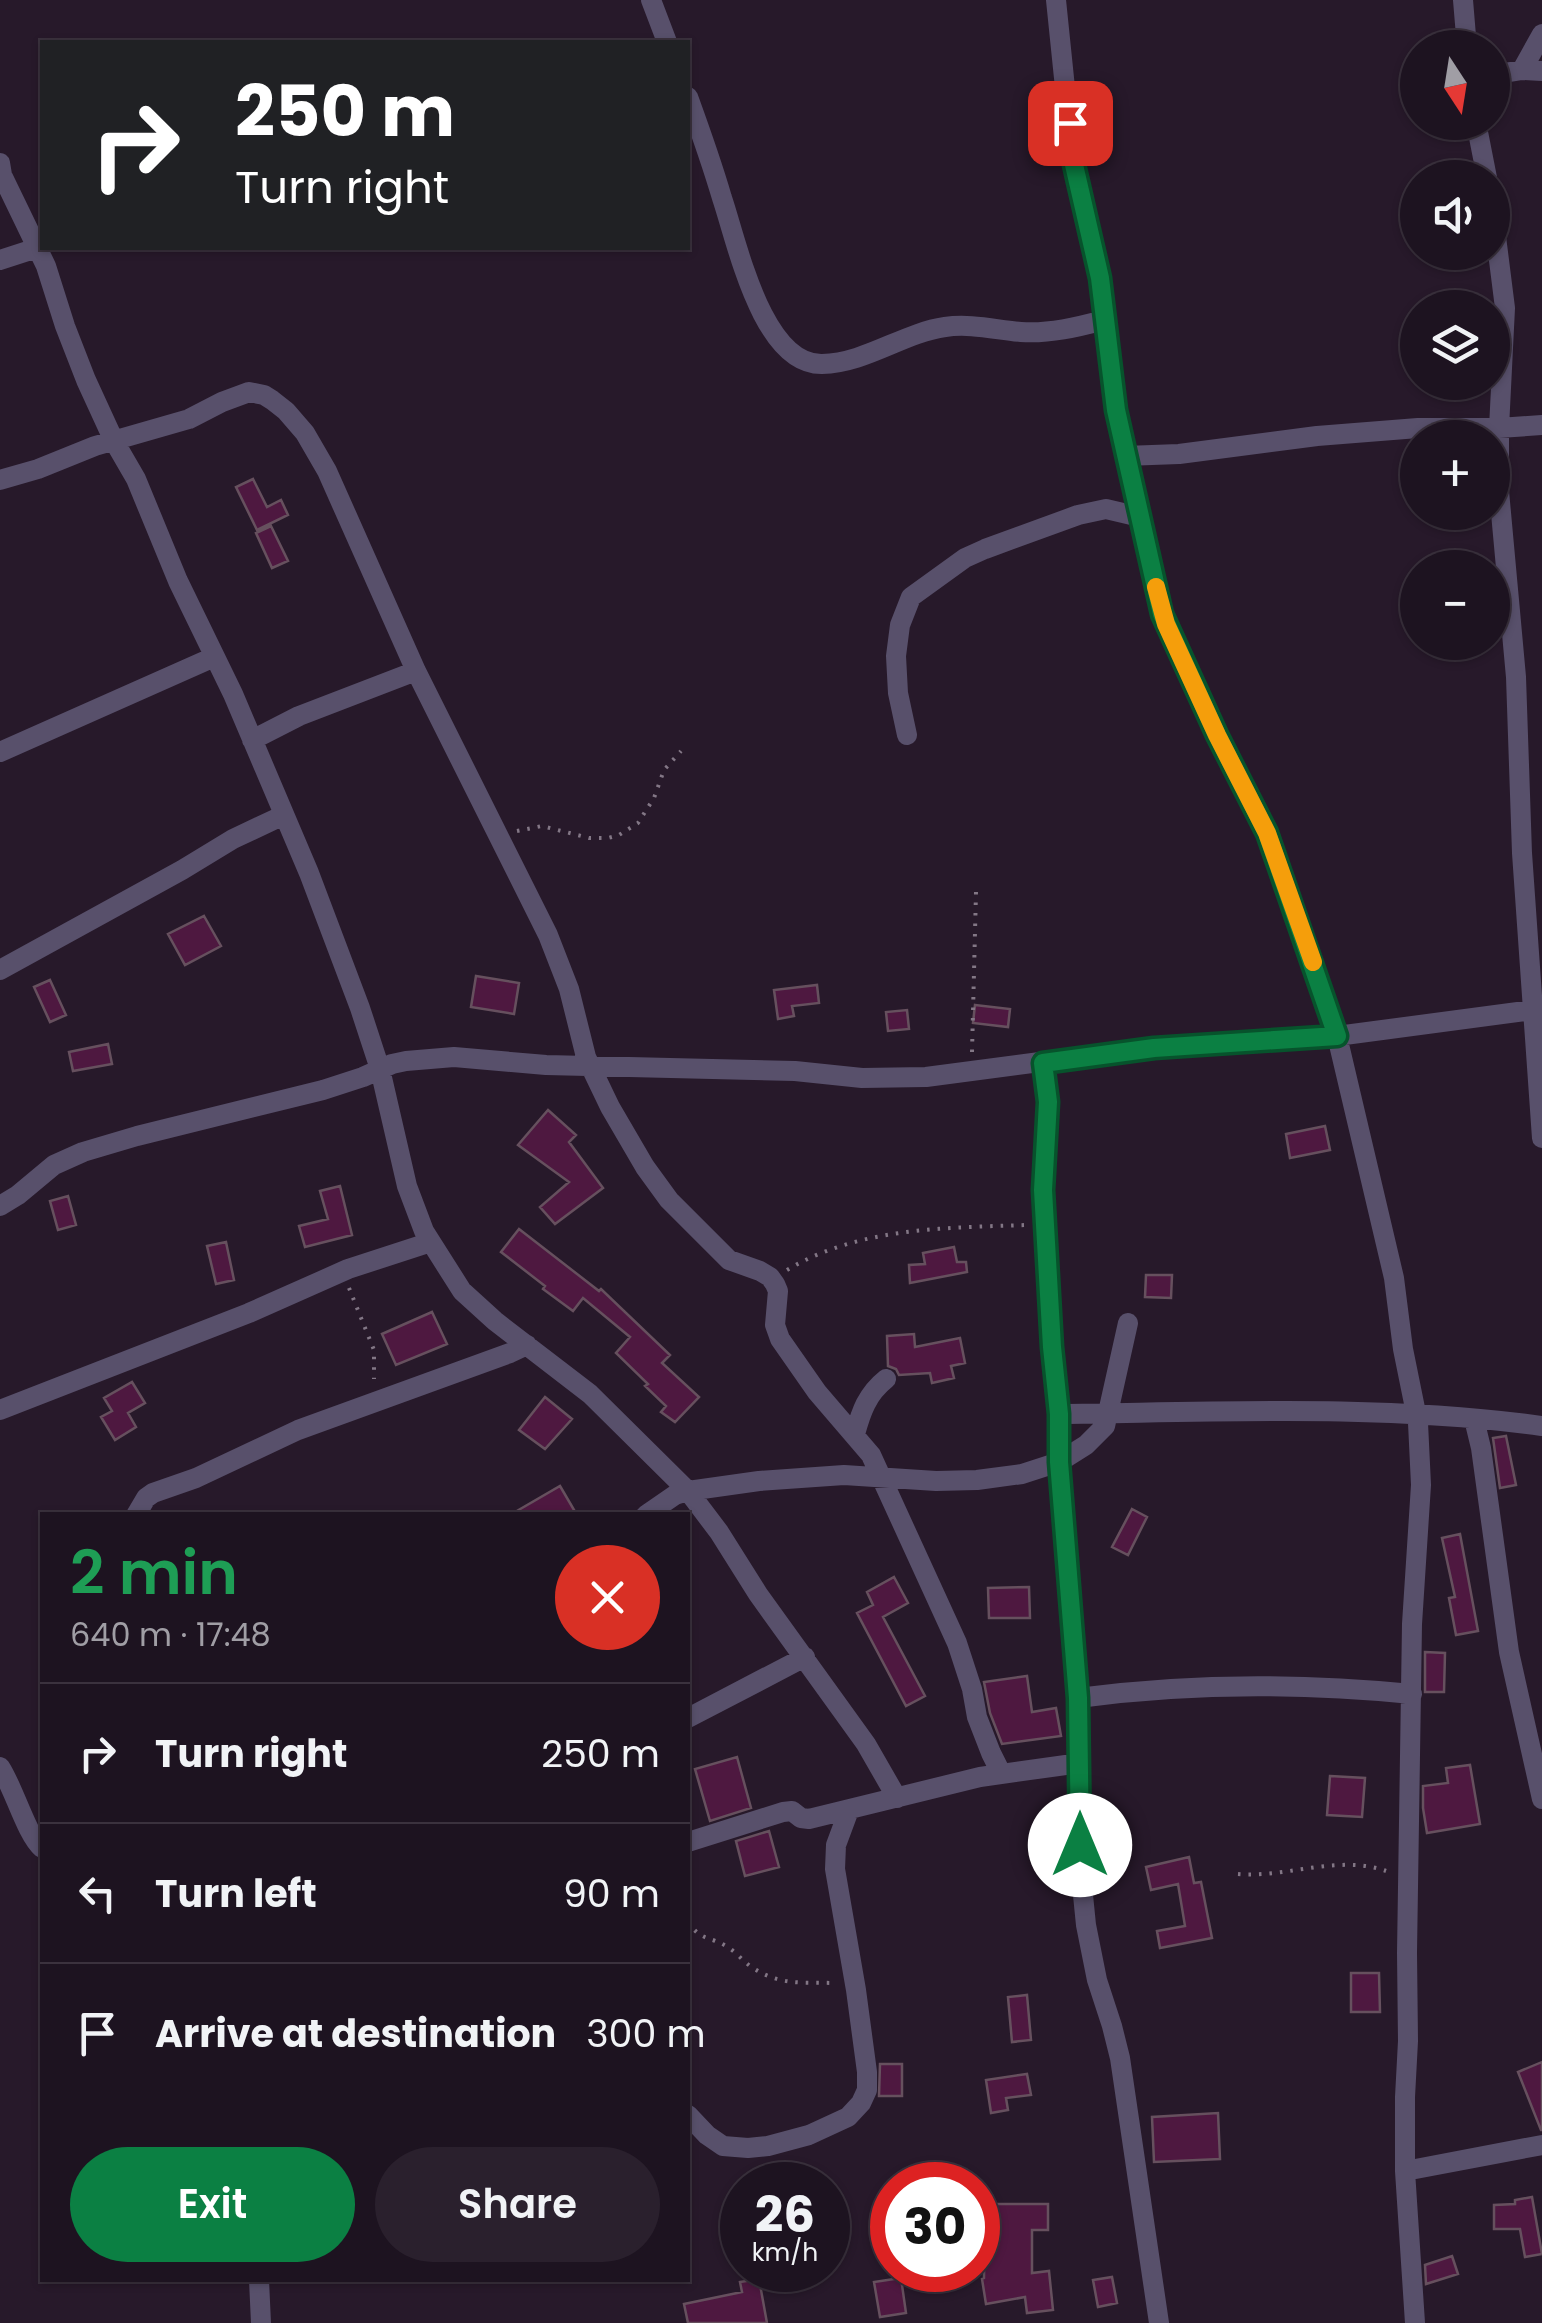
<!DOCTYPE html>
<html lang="en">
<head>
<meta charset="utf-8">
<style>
  body { margin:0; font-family:Poppins,sans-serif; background:#2a202d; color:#f1f3f6; height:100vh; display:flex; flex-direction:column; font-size:38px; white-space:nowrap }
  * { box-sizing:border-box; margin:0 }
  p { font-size:32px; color:#a09ea5 }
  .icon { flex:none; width:55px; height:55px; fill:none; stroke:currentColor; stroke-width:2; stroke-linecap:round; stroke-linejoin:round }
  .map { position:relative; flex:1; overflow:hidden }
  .drawer { position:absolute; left:40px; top:1512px; width:650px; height:770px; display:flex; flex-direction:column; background:#1d1320; border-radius:0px; box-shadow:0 2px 8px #0004,0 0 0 2px #3b323e }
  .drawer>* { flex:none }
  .banner { position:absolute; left:40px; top:40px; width:650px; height:210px; border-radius:0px; box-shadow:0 2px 8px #0004,0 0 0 2px #3b323e; background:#202124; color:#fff; overflow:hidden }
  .needle { width:65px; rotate:168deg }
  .tools { position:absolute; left:1400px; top:30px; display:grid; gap:20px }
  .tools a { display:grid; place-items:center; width:110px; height:110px; border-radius:50%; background:#1d1320; box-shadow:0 2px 8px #0004,0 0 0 2px #3b323e; font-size:50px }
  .speed { position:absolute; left:720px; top:2162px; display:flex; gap:20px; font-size:50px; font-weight:700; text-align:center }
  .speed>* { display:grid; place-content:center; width:130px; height:130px; border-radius:50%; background:#1d1320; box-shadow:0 2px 8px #0004,0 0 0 2px #3b323e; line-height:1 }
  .speed small { font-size:25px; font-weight:400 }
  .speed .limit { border:15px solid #d22; background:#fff; color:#111 }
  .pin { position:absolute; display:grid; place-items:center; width:85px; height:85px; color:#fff; margin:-42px; border-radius:20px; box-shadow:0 5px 15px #0006 }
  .me { position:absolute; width:110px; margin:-55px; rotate:0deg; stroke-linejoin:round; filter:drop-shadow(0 0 8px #0008) }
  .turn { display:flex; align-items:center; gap:35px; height:210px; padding:0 30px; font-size:45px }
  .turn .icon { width:130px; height:130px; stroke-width:2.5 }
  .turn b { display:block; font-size:70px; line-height:85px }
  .round { display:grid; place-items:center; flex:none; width:105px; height:105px; border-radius:52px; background:#2a202d }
  .summary { display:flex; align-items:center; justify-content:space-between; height:170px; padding:0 30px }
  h1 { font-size:60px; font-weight:600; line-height:75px; color:#1e9e55 }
  .button { display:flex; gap:20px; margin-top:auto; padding:20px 30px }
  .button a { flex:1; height:115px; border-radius:60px; background:#0b8043; color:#fff; font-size:40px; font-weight:600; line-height:115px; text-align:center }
  .button a+a { background:#2a202d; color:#f1f3f6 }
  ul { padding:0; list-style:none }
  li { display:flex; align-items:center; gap:30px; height:140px; padding:0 30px; border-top:2px solid #3b323e }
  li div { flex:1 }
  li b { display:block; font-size:38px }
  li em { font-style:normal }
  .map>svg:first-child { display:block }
  .building { fill:#4e1840; stroke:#66505e; stroke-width:2.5 }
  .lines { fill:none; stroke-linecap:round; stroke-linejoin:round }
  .path { stroke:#837786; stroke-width:4; stroke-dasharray:2.5 8; stroke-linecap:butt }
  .street { stroke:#58506b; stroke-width:20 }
  .route-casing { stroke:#07532c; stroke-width:25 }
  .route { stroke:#0b8043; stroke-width:18 }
  .slow { stroke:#f59e0b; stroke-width:18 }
</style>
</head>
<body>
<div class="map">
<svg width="1542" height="2323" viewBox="0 0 1542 2323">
  <rect width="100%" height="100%" fill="#27192a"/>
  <path class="building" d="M 253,479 L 267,507 L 281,500 L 288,515 L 257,530 L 236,487 Z
    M 271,526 L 288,561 L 272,568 L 256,533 Z
    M 204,916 L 221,946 L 185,965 L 168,934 Z
    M 476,976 L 519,983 L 514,1014 L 471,1007 Z
    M 50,980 L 66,1015 L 50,1022 L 34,987 Z
    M 817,985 L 819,1003 L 792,1006 L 794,1016 L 778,1019 L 774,990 Z
    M 975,1005 L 1010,1009 L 1008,1027 L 973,1023 Z
    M 907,1010 L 909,1029 L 888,1031 L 886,1012 Z
    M 108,1044 L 112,1064 L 73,1071 L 69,1052 Z
    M 548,1110 L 576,1135 L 569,1142 L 603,1188 L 555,1224 L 540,1207 L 569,1182 L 518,1145 Z
    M 1325,1126 L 1330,1150 L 1290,1158 L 1286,1134 Z
    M 340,1186 L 352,1235 L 305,1247 L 299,1226 L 328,1219 L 320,1191 Z
    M 68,1196 L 76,1225 L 58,1230 L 50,1201 Z
    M 519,1229 L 599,1291 L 601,1289 L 670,1355 L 662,1363 L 699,1397 L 675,1422 L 661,1412 L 666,1406 L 645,1386 L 648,1384 L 616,1353 L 630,1337 L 583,1298 L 573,1311 L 543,1289 L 545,1286 L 501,1252 Z
    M 226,1242 L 234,1280 L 216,1284 L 207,1246 Z
    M 954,1247 L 957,1262 L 966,1262 L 967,1272 L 910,1283 L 909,1265 L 925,1264 L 923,1253 Z
    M 1146,1275 L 1172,1275 L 1171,1298 L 1145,1297 Z
    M 432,1312 L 447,1344 L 396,1365 L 382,1334 Z
    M 914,1334 L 915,1347 L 960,1338 L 965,1363 L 951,1366 L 954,1378 L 932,1383 L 930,1373 L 899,1375 L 896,1369 L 888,1366 L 887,1336 Z
    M 132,1382 L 145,1403 L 128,1413 L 136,1427 L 115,1440 L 101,1417 L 112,1411 L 104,1398 Z
    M 545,1397 L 572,1419 L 545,1449 L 519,1430 Z
    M 1506,1436 L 1516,1485 L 1500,1488 L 1493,1438 Z
    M 560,1486 L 577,1515 L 510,1515 Z
    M 1132,1509 L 1147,1517 L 1128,1555 L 1112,1547 Z
    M 1460,1534 L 1478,1631 L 1456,1635 L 1449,1598 L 1455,1597 L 1442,1538 Z
    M 894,1577 L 908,1603 L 883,1617 L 925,1696 L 906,1706 L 857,1613 L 873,1605 L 867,1592 Z
    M 1029,1587 L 1030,1618 L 989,1618 L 988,1588 Z
    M 1425,1652 L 1445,1653 L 1444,1692 L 1425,1692 Z
    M 1027,1676 L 1032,1712 L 1056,1708 L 1061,1736 L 1002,1744 L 990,1713 L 984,1682 Z
    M 737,1757 L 751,1808 L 710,1821 L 695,1769 Z
    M 1470,1765 L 1480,1824 L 1427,1833 L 1423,1808 L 1423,1786 L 1448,1783 L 1446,1768 Z
    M 1330,1776 L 1365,1778 L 1362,1817 L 1327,1815 Z
    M 769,1831 L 779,1867 L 745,1876 L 736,1841 Z
    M 1189,1857 L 1194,1883 L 1201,1882 L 1212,1938 L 1160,1948 L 1157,1931 L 1185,1926 L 1178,1884 L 1151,1890 L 1146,1867 Z
    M 1351,1973 L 1379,1973 L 1380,2012 L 1351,2012 Z
    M 1027,1995 L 1031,2040 L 1012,2042 L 1008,1997 Z
    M 1542,2062 L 1542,2130 L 1541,2130 L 1518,2072 Z
    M 880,2064 L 902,2064 L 902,2096 L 879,2096 Z
    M 1027,2074 L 1031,2095 L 1006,2098 L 1008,2110 L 991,2113 L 986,2080 Z
    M 1218,2113 L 1220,2159 L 1154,2162 L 1152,2117 Z
    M 1532,2197 L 1542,2254 L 1525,2257 L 1520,2229 L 1494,2229 L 1494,2205 L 1515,2204 L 1515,2200 Z
    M 985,2204 L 1048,2204 L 1048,2230 L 1032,2230 L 1032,2273 L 1049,2271 L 1053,2310 L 1027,2313 L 1025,2297 L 986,2304 L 982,2279 L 984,2278 Z
    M 1452,2256 L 1458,2274 L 1426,2284 L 1425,2265 Z
    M 1112,2277 L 1117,2303 L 1098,2307 L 1093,2280 Z
    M 901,2278 L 906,2313 L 880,2317 L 874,2282 Z
    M 759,2279 L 767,2323 L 688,2323 L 684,2304 L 742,2292 L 740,2282 Z"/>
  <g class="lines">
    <path class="path" d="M 517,831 L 542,826 L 589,838 L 608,838 L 619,835 L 638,823 L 654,798 L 664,770 L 681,751
      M 972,1052 L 976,892
      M 787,1270 C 859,1227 945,1228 1025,1225
      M 349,1288 L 374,1350 L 374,1379
      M 1238,1874 C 1287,1878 1339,1854 1386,1871
      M 688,1922 C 701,1941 709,1936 726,1946 C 735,1951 742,1960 750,1966 C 779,1986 800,1982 833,1983"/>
    <path class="street" d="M 651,0 L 667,42
      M 1056,0 L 1072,156 L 1100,278 L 1116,410 L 1162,614 L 1217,735 L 1267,833 L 1337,1036 L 1394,1278 L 1403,1349 L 1418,1423 L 1421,1485 L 1412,1624 L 1407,1953 L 1408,2041 L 1405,2097 L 1405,2171 L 1415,2323
      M 1463,0 L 1467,48
      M 1522,70 L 1542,34
      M 1492,75 L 1522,70 L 1542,71
      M 688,97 C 700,130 712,164 722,198 C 737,242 762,365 822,364 C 866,363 903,333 945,327 C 970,323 997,330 1021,332 C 1049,334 1078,327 1104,320
      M 1476,122 L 1487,178
      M 0,163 L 2,175 L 46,266 L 65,326 L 86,380 L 114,441 L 136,479 L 178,581 L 233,694 L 309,873 L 360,1008 L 380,1069 L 407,1186 L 424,1231 L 462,1291 L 495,1321 L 590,1394 L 688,1491 L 719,1532 L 758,1594 L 866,1744 L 897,1798
      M 1492,205 L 1505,308 L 1499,428 L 1499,491 L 1516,677 L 1522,853 L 1542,1138
      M 0,260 L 37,248
      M 1125,456 L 1179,454 L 1317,436 L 1418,428 L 1499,428 L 1542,425
      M 0,480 L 38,469 L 95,446 L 189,419 L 222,402 L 249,392 L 264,395 L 272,400 L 286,411 L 305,433 L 327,471 L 416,671 L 548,935 L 569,989 L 586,1057 L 610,1107 L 645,1167 L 669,1200 L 729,1260 L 760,1271 L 770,1277 L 775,1284 L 778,1291 L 775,1325 L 780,1339 L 817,1392 L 871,1455 L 957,1643 L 972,1689 L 977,1717 L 991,1753 L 1001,1773
      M 907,735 L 898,693 L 896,656 L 900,625 L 911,597 L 965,558 L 985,549 L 1078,515 L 1106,509 L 1140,517
      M 252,740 L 299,716 L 416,671
      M 0,752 L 214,657
      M 0,970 L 182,870 L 233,839 L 284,815
      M 1043,1063 L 1047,1102 L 1043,1191 L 1052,1347 L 1059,1414 L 1059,1462 L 1078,1698 L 1082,1885 L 1086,1925 L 1097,1980 L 1112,2026 L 1120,2058 L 1159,2323
      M 0,1206 L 18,1195 L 54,1165 L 83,1152 L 137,1136 L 323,1090 L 363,1077 L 392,1064 L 406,1061 L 454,1057 L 546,1065 L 795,1071 L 862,1078 L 926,1077 L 1116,1052 L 1337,1036 L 1532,1010
      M 0,1410 L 249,1313 L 348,1269 L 431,1242
      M 1059,1414 C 1220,1412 1382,1404 1542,1426
      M 1474,1419 L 1481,1448 L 1509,1652 L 1542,1799
      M 855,1434 C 861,1412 867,1394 886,1379
      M 136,1515 L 146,1498 L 153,1493 L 196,1478 L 298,1430 L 510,1353 L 527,1345
      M 646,1515 L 675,1495 L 688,1491 L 759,1481 L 844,1475 L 936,1481 L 977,1480 L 1022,1474 L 1059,1462 L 1086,1445 L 1105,1426 L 1128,1323
      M 1078,1698 C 1189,1683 1301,1683 1412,1694
      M 688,1718 L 805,1657
      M 0,1767 C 14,1788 26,1834 42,1848
      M 688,1842 L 783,1812 L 792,1811 L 801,1818 L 809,1819 L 980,1777 L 1080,1763
      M 688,2115 L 707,2135 L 723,2146 L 748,2148 L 768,2146 L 809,2135 L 848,2117 L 861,2103 L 867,2090 L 867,2072 L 856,1990 L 835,1869 L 836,1845 L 849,1810
      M 1405,2171 L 1542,2145
      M 259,2280 L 261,2323"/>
  </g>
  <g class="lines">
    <g class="route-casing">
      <path id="route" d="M 1070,123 L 1072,156 L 1100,278 L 1116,410 L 1162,614 L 1217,735 L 1267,833 L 1337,1036 L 1154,1048 L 1043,1063 L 1048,1102 L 1043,1190 L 1052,1347 L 1059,1414 L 1059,1462 L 1078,1698 L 1080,1845"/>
    </g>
    <use href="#route" class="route"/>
    <path class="slow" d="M 1156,587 L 1166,624 L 1217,735 L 1267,833 L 1313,962"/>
  </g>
</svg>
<div class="tools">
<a><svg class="needle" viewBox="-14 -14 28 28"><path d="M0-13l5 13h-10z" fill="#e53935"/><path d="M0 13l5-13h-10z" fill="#a09ea5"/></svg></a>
<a><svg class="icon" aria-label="sound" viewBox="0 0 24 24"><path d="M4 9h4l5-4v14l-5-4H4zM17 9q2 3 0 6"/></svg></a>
<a><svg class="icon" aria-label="layers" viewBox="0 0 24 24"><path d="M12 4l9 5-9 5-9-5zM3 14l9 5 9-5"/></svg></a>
<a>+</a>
<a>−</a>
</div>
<div class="speed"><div>26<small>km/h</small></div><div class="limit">30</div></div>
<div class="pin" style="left:1070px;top:123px;background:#d93025"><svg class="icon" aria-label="arrive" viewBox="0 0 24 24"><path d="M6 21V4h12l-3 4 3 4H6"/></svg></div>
<svg class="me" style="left:1080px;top:1845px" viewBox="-20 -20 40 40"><circle r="19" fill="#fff"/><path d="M0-13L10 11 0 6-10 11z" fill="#0b8043"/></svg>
<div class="banner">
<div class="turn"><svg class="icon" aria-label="right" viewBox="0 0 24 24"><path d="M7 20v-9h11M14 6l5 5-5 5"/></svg><div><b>250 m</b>Turn right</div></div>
</div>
<section class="drawer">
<div class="summary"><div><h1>2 min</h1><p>640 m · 17:48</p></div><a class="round" style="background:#d93025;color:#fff"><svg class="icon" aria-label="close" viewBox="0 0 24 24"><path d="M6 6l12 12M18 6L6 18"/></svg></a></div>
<ul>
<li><svg class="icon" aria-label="right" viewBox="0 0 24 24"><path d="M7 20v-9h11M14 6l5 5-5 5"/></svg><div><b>Turn right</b></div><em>250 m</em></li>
<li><svg class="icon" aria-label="left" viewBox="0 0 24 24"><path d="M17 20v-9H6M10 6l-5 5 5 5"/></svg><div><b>Turn left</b></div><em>90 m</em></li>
<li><svg class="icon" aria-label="arrive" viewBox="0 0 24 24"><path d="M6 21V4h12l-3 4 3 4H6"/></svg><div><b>Arrive at destination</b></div><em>300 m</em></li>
</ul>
<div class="button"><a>Exit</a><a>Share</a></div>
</section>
</div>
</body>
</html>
